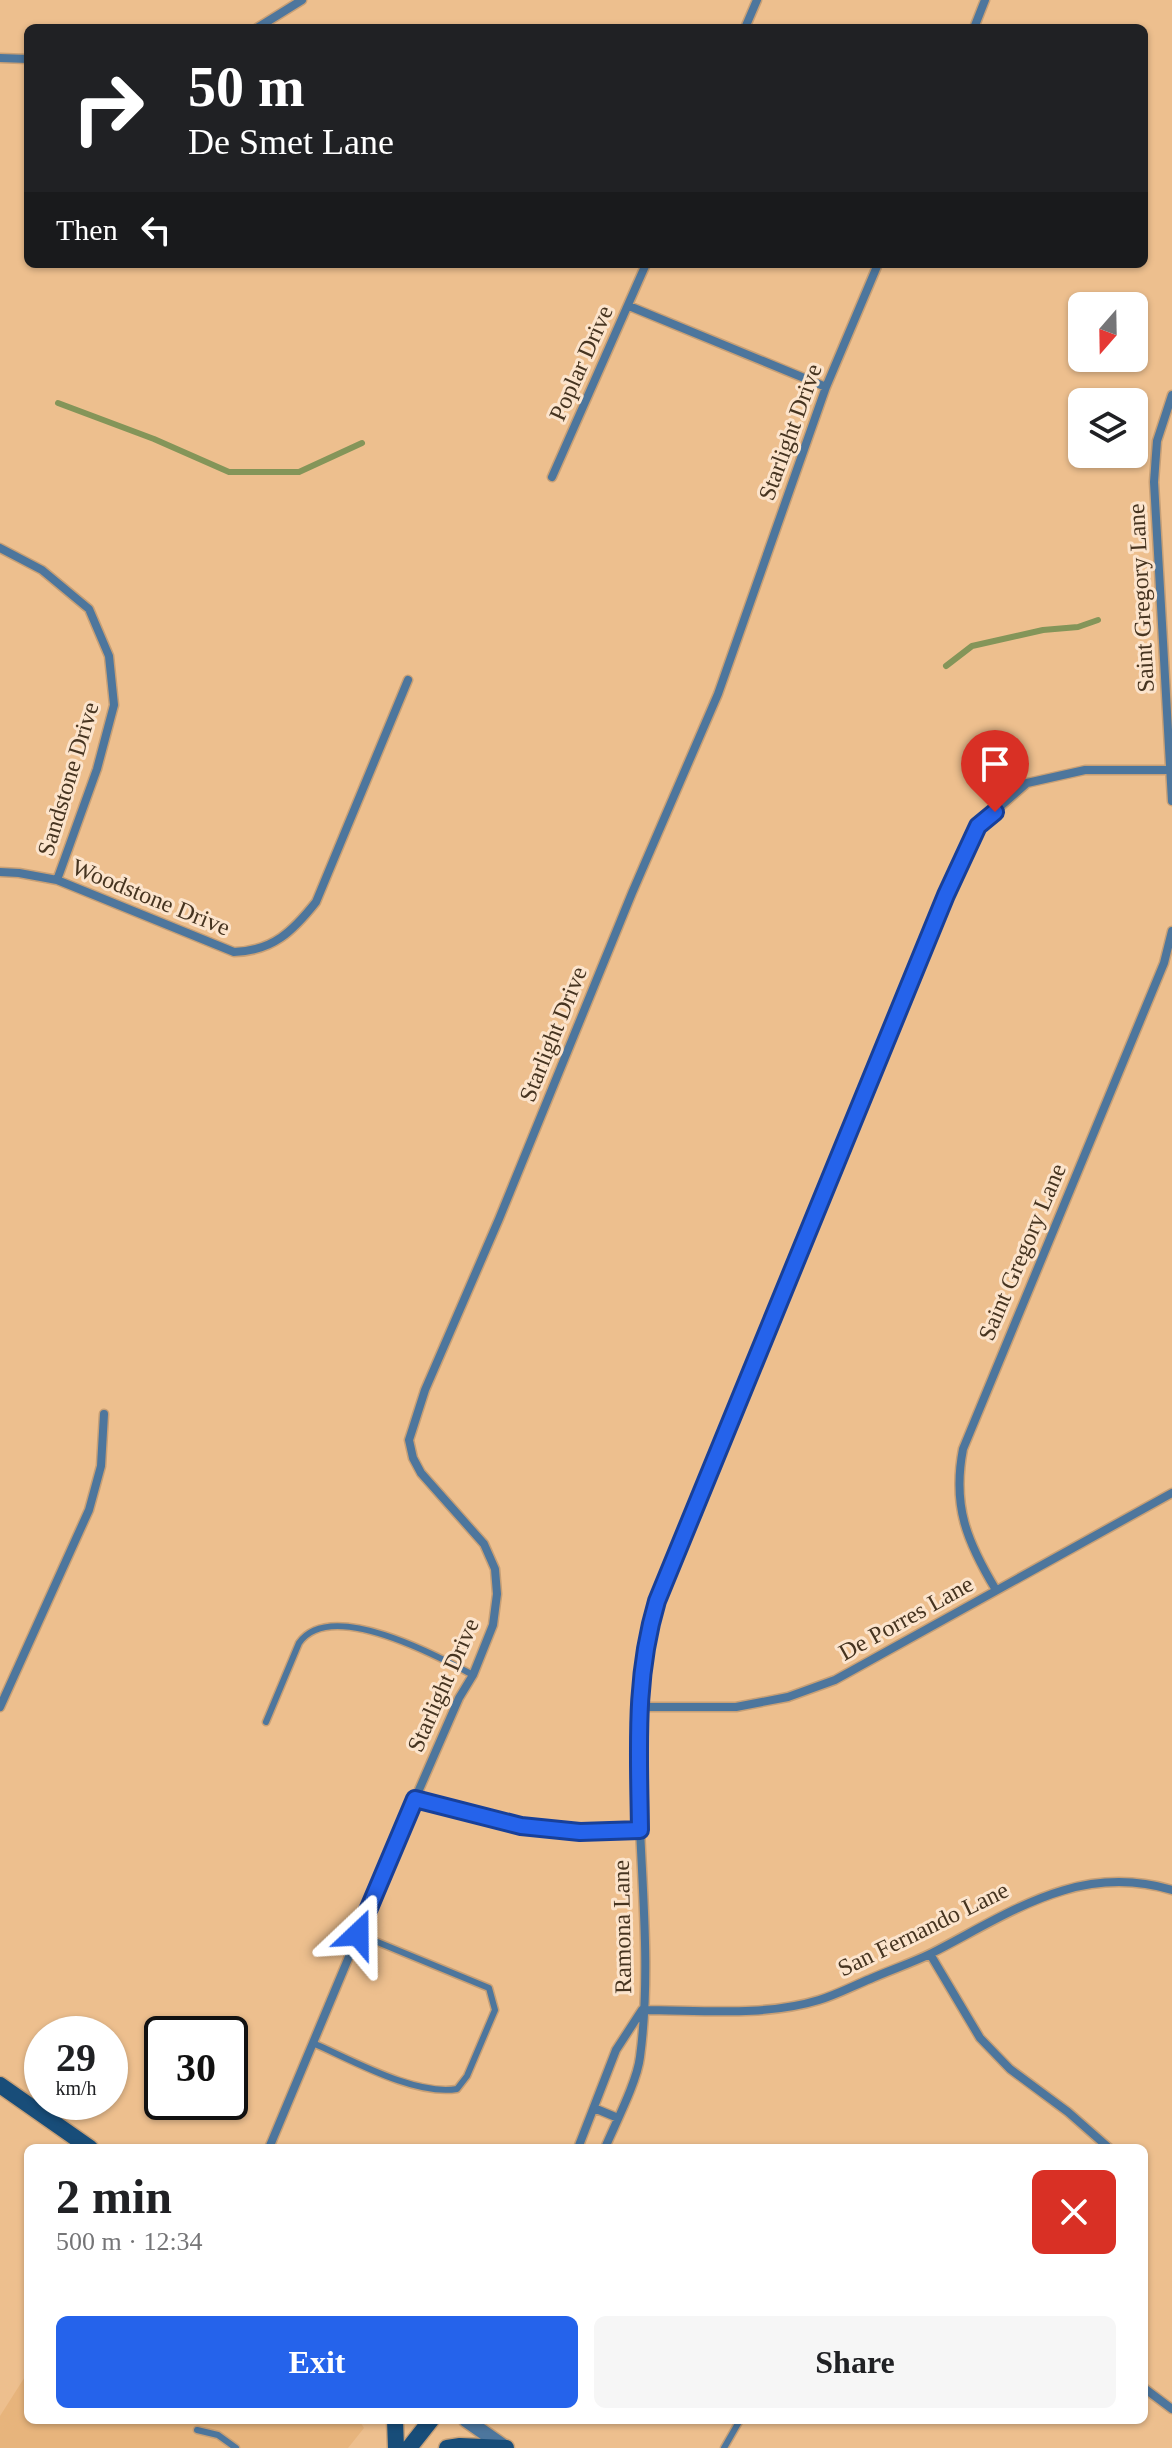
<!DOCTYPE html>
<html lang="en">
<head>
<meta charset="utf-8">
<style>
  body { margin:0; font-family:Georgia,serif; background:#f6f6f6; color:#202124; height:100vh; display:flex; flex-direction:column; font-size:30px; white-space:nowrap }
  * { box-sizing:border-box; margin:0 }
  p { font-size:26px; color:#757577 }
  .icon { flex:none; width:44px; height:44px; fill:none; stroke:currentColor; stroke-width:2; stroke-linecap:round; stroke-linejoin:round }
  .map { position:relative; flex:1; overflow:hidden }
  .sheet { position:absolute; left:24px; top:2144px; width:1124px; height:280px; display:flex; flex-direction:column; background:#fff; border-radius:12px; box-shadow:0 2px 6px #0004 }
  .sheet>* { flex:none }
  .banner { position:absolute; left:24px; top:24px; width:1124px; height:244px; border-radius:12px; box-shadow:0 2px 6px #0004; background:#202124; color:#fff; overflow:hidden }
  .needle { width:52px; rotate:200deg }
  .buttons { position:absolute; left:1068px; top:292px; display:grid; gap:16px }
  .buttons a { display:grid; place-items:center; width:80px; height:80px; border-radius:12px; background:#fff; box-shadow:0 2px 6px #0004; font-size:40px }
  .speed { position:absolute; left:24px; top:2016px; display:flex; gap:16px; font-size:40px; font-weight:700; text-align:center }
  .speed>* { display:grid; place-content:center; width:104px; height:104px; border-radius:50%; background:#fff; box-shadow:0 2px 6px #0004; line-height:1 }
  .speed small { font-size:20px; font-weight:400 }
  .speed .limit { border:4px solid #111; border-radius:12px; background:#fff; color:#111 }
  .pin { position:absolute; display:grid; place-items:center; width:68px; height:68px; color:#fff; margin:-82px -34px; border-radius:50% 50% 50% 0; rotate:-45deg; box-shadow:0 0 8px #0007 }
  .pin .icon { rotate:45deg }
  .me { position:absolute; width:88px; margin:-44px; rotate:23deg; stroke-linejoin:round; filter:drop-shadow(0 0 6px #0008) }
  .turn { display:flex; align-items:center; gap:28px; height:168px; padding:0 32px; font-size:36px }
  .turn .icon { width:104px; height:104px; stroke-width:2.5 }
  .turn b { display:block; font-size:56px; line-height:68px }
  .then { display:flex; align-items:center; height:76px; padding:0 32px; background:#0003; gap:16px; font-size:30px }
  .round { display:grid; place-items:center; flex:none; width:84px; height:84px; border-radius:12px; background:#f6f6f6 }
  .headline { display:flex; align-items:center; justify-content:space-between; height:136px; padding:0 32px }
  h1 { font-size:48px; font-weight:800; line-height:60px }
  .action { display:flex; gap:16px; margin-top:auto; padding:16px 32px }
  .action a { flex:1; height:92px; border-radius:12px; background:#2563eb; color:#fff; font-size:32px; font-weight:800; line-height:92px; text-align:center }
  .action a+a { background:#f6f6f6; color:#202124 }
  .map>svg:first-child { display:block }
  .built { fill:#e7b47c }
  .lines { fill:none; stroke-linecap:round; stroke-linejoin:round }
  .stream { stroke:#849559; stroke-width:6 }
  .service-casing { stroke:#c8a076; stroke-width:9 }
  .minor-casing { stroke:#c8a076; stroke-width:11 }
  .tertiary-casing { stroke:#c8a076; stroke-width:17 }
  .secondary-casing { stroke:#c8a076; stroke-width:19 }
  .service { stroke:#4d769d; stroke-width:6 }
  .minor { stroke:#4d769d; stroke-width:8 }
  .tertiary { stroke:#4d769d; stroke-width:14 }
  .secondary { stroke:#184d79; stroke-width:16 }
  .route-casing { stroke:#184099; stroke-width:20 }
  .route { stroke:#2563eb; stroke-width:14 }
  .labels { text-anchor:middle; stroke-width:6; stroke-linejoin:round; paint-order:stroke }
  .street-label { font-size:24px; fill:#463420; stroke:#fce4cc }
</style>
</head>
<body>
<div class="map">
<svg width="1172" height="2448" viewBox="0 0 1172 2448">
  <rect width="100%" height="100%" fill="#edbf8e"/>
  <path class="built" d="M 28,2372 L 28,2420 L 359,2420 L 364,2428 L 348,2448 L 0,2448 L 0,2416 Z"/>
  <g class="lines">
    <path class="stream" d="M 58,403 L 154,439 L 229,472 L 299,472 L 362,443
      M 946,666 L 972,646 L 1043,630 L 1078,627 L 1098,620"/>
    <g class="service-casing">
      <path id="service" d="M 266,1722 L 299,1643 C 330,1598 438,1656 473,1675
        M 313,2043 C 352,2060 415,2096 457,2089 L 467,2076 L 495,2010 L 489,1988 L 358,1934
        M 197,2430 L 218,2435 L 236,2448
        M 724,2448 L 740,2420"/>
    </g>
    <g class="minor-casing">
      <path id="minor" d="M 257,28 L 302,0
        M 745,28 L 757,0
        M 974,28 L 985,0
        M 0,58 L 28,59
        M 629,306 L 826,387
        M 1172,395 L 1157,441 L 1154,482 L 1172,801
        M 552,477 L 646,264
        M 0,548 L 42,570 L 89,609 L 109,656 L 114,705 L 97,769 L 57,880
        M 0,872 L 19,873 L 57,880 L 234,952 C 273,951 293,931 316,902 L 408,680
        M 996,1590 C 967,1542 952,1506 963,1449 L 1164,963 L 1172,931
        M 0,1707 L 89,1510 L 101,1466 L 104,1414
        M 638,1707 L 736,1707 L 788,1697 L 835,1680 L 1172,1493
        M 415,1799 L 521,1826 L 580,1832 L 640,1830
        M 930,1954 L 980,2038 L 1010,2069 L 1068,2112 L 1109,2148
        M 643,2010 C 700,2010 764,2017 819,2000 C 836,1995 853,1986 870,1979 C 890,1970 912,1963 932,1953 C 1010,1913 1079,1862 1172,1890
        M 594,2108 L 618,2118
        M 269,2148 L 415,1799 L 459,1698 L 473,1675 L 493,1625 L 497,1594 L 495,1569 L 484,1544 L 421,1473 L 413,1458 L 409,1440 L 425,1390 L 499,1219 L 632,893 L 718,694 L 826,387 L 878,264
        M 578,2148 L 616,2050 L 642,2010
        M 605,2148 C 615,2124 637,2082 640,2057 C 660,1906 614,1749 657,1601 L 946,895 L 978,826 L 1027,783 L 1085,770 L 1172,770
        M 1144,2388 L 1172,2409"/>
    </g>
    <g class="tertiary-casing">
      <path id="tertiary" d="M 466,2420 L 506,2448"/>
    </g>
    <g class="secondary-casing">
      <path id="secondary" d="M 0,2085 L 90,2148
        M 395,2420 L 396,2448
        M 409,2448 L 431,2420
        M 447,2448 L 460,2446 L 506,2448"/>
    </g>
    <use href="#service" class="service"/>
    <use href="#minor" class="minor"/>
    <use href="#tertiary" class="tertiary"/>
    <use href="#secondary" class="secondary"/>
  </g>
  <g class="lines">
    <g class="route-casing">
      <path id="route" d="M 358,1934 L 415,1799 L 521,1826 L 580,1832 L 640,1830 C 639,1750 634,1678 657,1601 L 946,895 L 978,826 L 995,812"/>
    </g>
    <use href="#route" class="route"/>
  </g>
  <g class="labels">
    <g class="street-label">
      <text transform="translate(581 363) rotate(-66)" y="8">Poplar Drive</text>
      <text transform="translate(790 432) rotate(-70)" y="8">Starlight Drive</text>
      <text transform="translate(1141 598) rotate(-93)" y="8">Saint Gregory Lane</text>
      <text transform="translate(68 779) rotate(-73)" y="8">Sandstone Drive</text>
      <text transform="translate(151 897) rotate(22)" y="8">Woodstone Drive</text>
      <text transform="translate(553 1034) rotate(-68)" y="8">Starlight Drive</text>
      <text transform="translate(1022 1252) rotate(-67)" y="8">Saint Gregory Lane</text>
      <text transform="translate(906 1618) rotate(-29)" y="8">De Porres Lane</text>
      <text transform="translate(443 1685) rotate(-66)" y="8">Starlight Drive</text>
      <text transform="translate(622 1927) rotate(-91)" y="8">Ramona Lane</text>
      <text transform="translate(923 1929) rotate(-26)" y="8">San Fernando Lane</text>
    </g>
  </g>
</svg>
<div class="buttons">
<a><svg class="needle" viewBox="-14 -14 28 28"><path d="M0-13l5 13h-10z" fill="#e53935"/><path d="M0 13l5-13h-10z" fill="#757577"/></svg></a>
<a><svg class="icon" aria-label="layers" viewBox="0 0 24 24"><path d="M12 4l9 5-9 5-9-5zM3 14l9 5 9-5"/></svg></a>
</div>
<div class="speed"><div>29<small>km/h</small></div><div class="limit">30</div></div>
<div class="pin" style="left:995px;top:812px;background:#d93025"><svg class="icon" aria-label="arrive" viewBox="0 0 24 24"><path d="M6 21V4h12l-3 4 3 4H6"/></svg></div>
<svg class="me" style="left:358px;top:1934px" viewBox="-20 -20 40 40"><path d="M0-17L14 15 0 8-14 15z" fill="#2563eb" stroke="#fff" stroke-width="4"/></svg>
<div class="banner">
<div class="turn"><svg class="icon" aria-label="right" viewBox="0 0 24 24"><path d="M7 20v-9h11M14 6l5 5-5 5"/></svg><div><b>50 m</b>De Smet Lane</div></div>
<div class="then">Then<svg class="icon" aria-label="left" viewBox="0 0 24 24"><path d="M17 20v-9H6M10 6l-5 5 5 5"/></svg></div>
</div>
<section class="sheet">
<div class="headline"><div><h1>2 min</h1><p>500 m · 12:34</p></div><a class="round" style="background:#d93025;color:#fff"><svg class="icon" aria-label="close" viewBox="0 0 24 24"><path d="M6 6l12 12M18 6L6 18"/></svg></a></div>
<div class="action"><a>Exit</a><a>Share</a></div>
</section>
</div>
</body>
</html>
